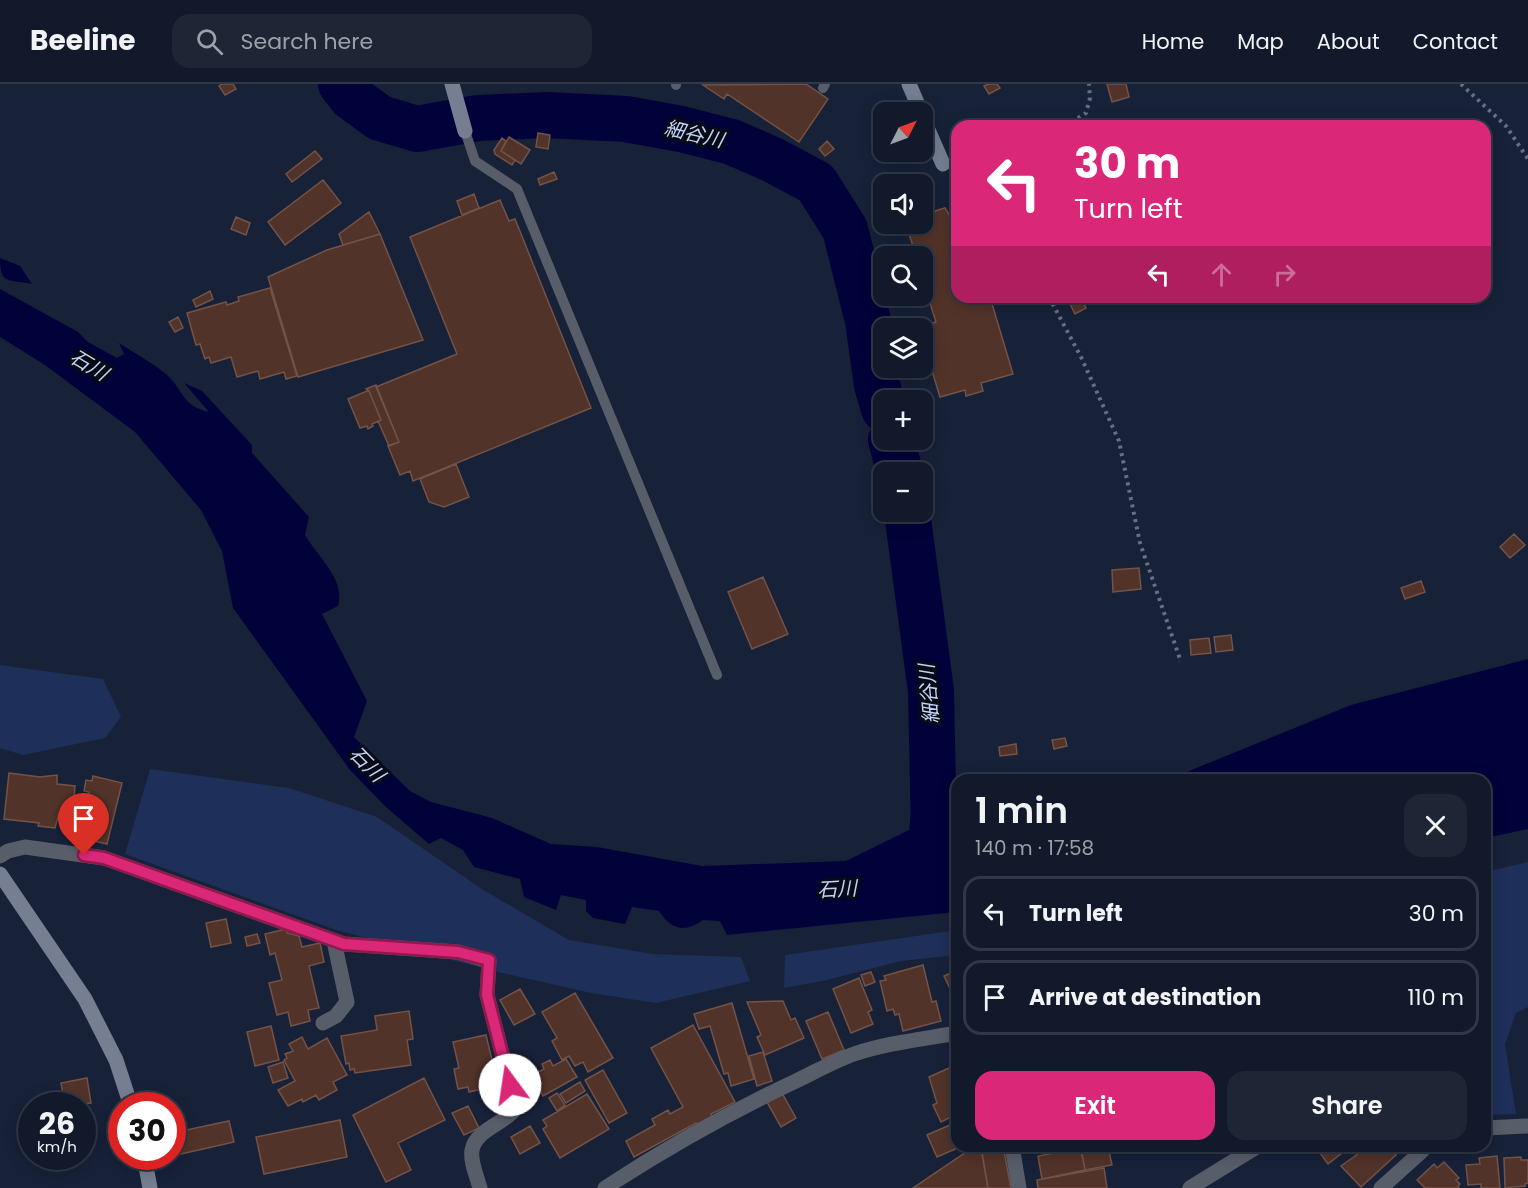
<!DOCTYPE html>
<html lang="en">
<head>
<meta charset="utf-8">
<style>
  body { margin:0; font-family:Poppins,"Noto Sans JP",sans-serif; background:#1e2636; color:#f1f3f6; height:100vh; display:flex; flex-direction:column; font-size:22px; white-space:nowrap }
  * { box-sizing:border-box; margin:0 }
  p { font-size:20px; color:#9ca0a8 }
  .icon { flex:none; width:33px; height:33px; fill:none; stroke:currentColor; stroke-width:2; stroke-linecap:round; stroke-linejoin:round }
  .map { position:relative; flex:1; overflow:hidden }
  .sheet { position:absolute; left:951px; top:690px; width:540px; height:378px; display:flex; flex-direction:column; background:#11192a; border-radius:18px; box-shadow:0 3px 15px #0003,0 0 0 2px #303847 }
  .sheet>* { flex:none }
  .hud { position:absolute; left:951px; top:36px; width:540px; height:183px; border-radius:18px; box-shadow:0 3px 15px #0003,0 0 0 2px #303847; background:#db2777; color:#fff; overflow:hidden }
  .needle { width:39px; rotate:48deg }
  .controls { position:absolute; left:873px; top:18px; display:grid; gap:12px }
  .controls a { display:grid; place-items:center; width:60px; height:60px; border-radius:12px; background:#11192a; box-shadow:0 3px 15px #0003,0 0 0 2px #303847; font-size:30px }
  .speed { position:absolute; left:18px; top:1008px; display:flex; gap:12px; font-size:30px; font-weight:700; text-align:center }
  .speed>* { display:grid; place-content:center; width:78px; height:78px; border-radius:50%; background:#11192a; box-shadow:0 3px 15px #0003,0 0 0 2px #303847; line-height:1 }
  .speed small { font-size:15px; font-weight:400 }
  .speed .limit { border:9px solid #d22; background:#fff; color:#111 }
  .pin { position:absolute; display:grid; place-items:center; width:51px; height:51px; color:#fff; margin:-62px -26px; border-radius:50% 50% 50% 0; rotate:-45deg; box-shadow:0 0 6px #0007 }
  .pin .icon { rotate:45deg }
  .me { position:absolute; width:66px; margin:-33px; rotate:346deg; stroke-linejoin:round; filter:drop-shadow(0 0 4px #0008) }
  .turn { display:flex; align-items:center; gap:21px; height:126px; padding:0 24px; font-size:27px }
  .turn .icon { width:78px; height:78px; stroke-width:2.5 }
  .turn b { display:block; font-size:42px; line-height:51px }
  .lanes { display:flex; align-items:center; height:57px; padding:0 24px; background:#0003; justify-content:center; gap:30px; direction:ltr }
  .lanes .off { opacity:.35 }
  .round { display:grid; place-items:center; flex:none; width:63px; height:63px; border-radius:18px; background:#1e2636 }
  .head { display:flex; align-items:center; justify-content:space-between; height:102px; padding:0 24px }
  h1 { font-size:36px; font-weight:600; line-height:45px }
  .action { display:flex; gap:12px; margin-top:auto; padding:12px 24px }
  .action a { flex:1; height:69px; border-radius:18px; background:#db2777; color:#fff; font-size:24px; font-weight:600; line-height:69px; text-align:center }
  .action a+a { background:#1e2636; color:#f1f3f6 }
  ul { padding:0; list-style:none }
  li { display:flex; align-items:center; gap:18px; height:75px; margin:0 12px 9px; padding:0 12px; border:3px solid #303847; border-radius:18px }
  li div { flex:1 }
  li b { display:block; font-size:22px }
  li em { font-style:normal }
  header { display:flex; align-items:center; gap:36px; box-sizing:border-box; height:84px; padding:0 30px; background:#11192a; border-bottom:2px solid #303847 }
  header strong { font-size:28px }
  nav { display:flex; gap:33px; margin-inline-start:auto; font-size:21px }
  .search { width:420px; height:54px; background:#1e2636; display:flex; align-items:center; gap:15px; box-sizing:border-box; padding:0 21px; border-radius:18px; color:#9ca0a8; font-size:22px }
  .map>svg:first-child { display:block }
  .green { fill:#1e2f59 }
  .water { fill:#02023a }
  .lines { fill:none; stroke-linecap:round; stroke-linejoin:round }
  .river { stroke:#02023a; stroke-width:46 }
  .building { fill:#513329; stroke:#735348; stroke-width:1.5 }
  .path { stroke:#666f83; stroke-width:4; stroke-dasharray:3 4.5; stroke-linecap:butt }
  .lane { stroke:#585d6a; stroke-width:10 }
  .street { stroke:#585d6a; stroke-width:15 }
  .secondary { stroke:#767f92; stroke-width:15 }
  .route-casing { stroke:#8e194d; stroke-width:15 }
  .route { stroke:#db2777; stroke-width:10 }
  .labels { text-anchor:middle; stroke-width:6; stroke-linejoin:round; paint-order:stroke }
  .water-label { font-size:20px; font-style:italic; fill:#c2d3f7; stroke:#070b15 }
</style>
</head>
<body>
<header>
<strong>Beeline</strong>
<div class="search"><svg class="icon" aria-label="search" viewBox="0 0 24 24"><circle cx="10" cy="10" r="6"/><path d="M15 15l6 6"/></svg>Search here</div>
<nav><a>Home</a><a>Map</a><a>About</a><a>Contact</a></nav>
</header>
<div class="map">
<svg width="1528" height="1104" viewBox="0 0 1528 1104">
  <rect width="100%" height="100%" fill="#172138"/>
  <path class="green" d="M 0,581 L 103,595 L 121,633 L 105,654 L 23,671 L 0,664 Z
    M 150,685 L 289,704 L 377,733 L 482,805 L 569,856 L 653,870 L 741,873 L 750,897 L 656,919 L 591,909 L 502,889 L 336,846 L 125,770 Z
    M 1528,778 L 1528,923 L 1516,929 L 1505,960 L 1516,1030 L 1485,1031 L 1485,788 Z
    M 957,846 L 957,871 L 901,877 L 823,897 L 784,904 L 785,871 Z"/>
  <path class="water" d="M 0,174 L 20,182 L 32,200 C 8,195 0,201 0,174 Z
    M 0,205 L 78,248 L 88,258 L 117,274 L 124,270 L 119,259 C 134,269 153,279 167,291 C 184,307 182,322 209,328 L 184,299 L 202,307 L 252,361 L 252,369 L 309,433 L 305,451 C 318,473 346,496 338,522 L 322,530 L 367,617 L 354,653 L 410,707 L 431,718 L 492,734 L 551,760 L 597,763 L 702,782 L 846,777 L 909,746 L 916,690 L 939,686 L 954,733 L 957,733 L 957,828 L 727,851 L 720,837 L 703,836 C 685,849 671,846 659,827 L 632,823 L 625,840 L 593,834 L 586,827 L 586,816 L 561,811 L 556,826 L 524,813 L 520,795 L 474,783 L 463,766 L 441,754 L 429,760 L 386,723 L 350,686 L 233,524 L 222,467 L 201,426 L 135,348 L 45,281 L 0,253 Z
    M 1528,575 L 1528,745 L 1485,754 L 1485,696 L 1167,696 L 1351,621 Z"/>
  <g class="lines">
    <path class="river" d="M 341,0 L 351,13 L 380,34 L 417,45 L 478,34 L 546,31 L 626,35 L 681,45 L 732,58 L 773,76 L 816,99 L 845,145 L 868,237 L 877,301 L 884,325
      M 891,356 L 900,388
      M 907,428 L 931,607 L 934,752"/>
  </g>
  <path class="building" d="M 222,0 L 233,0 L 236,5 L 225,11 L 219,2 Z
    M 806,0 L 828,15 L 799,58 L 727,10 L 724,15 L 703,1 Z
    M 988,0 L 997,0 L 1000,4 L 989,10 L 984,2 Z
    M 1107,0 L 1126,0 L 1129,13 L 1112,18 Z
    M 538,49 L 550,51 L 548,65 L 536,63 Z
    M 509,53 L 530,66 L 521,80 L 501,67 Z
    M 502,54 L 506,57 L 501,67 L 515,76 L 512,81 L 495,70 L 494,66 Z
    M 827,57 L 834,65 L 825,72 L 819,65 Z
    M 315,67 L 322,75 L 292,98 L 286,90 Z
    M 554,88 L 557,95 L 540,101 L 538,95 Z
    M 323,96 L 341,119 L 285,161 L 268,138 Z
    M 474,110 L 479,124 L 462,131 L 457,117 Z
    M 500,116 L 509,137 L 515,135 L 591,324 L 413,397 L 410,387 L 400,391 L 388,362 L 399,358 L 376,303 L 457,270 L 410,153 Z
    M 945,124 L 957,142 L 957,213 L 990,213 L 1013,290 L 981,299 L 983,307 L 966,312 L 965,306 L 940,313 L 922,254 L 922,244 L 919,243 L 936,238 L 922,194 L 922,172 L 916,172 L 906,140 L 922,140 L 922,131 Z
    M 369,128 L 380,150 L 343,161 L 339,150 Z
    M 236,133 L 250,139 L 246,151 L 231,145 Z
    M 380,150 L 423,256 L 298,293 L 268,193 L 327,166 Z
    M 270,204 L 297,292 L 286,295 L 284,288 L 260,295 L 258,287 L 237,293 L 231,273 L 211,279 L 209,273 L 205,275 L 200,260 L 196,261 L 187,229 L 226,218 L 227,221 L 239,217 L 238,213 Z
    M 210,207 L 213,215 L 196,223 L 193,216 Z
    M 1074,213 L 1081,213 L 1086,224 L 1075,230 L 1068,216 Z
    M 178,233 L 183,244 L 175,248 L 169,238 Z
    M 376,301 L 399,358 L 389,362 L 378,337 L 381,336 L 369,307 L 366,305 Z
    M 367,307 L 369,307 L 381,336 L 372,340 L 373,342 L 368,345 L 367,342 L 360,344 L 348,315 Z
    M 456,380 L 469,413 L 444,423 L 429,418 L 420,395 Z
    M 1514,450 L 1525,461 L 1510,474 L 1500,463 Z
    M 1139,484 L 1141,505 L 1113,508 L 1112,486 Z
    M 763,493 L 788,550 L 752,565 L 728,508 Z
    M 1421,497 L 1425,508 L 1405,515 L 1401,504 Z
    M 1231,551 L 1233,566 L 1216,568 L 1214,553 Z
    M 1209,554 L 1211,569 L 1191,571 L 1190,556 Z
    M 1065,654 L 1067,662 L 1054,665 L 1052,656 Z
    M 1016,660 L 1017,670 L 1000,672 L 999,663 Z
    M 9,689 L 40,693 L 57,691 L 57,700 L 75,702 L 73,728 L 78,728 L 77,738 L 61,736 L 61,729 L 59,729 L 55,744 L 38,742 L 39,739 L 4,735 Z
    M 93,692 L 122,699 L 107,760 L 78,753 L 89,708 L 84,707 L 86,696 L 92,697 Z
    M 226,835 L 231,859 L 211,863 L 206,839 Z
    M 286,845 L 287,849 L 299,852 L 302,863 L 320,859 L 324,878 L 309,882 L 319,924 L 308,926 L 310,937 L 291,942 L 288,928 L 277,931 L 269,899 L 282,896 L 275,869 L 270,871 L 265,850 Z
    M 257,850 L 260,859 L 247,862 L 245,853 Z
    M 923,881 L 932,918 L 936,917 L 941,937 L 903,947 L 899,930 L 895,931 L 893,925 L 887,927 L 880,897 L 886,896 L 884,892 Z
    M 957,886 L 957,914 L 955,915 L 944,892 Z
    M 871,888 L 875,898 L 865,902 L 861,891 Z
    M 859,894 L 872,926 L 868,928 L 873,940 L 851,949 L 833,905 Z
    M 520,905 L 535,930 L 514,941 L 500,916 Z
    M 575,909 L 613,974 L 588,988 L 583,978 L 575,982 L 569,972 L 562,976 L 552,957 L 557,954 L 542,928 Z
    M 783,917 L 791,936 L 795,934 L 804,954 L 765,971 L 757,953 L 761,951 L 747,918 Z
    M 732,919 L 754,995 L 731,1002 L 728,989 L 724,990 L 710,942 L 699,945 L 694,930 Z
    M 409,927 L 413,955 L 407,956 L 411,981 L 355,989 L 354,985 L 350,986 L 349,979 L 346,980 L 341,952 L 377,946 L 375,932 Z
    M 828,928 L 844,966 L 822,975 L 806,937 Z
    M 693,941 L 735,1018 L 711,1030 L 713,1033 L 697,1041 L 696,1039 L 634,1073 L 626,1057 L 655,1041 L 652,1035 L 668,1026 L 670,1030 L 683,1023 L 651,964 Z
    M 271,942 L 279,976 L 255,982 L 247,948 Z
    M 486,951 L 498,1001 L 469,1008 L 468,1003 L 458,1005 L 454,985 L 459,984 L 453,958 Z
    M 302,953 L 308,965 L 327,954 L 347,991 L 333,998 L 337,1006 L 319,1016 L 316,1011 L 303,1018 L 302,1015 L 288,1022 L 278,1006 L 295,997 L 284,976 L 287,974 L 285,970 L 293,967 L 289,960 Z
    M 763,968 L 772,997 L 757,1002 L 749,972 Z
    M 566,975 L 577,993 L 543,1012 L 531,992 L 544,985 L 542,980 L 550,976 L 553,982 Z
    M 283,978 L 288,994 L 273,999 L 268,983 Z
    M 956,981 L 957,1030 L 941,1038 L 933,1021 L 937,1019 L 929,993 Z
    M 603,986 L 627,1029 L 609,1039 L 585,996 Z
    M 87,994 L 91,1019 L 65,1022 L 61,999 Z
    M 424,994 L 445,1036 L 398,1059 L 411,1086 L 386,1098 L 353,1031 Z
    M 580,998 L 585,1007 L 566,1019 L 560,1010 Z
    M 557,1009 L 565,1021 L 557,1027 L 549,1014 Z
    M 782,1009 L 796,1034 L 781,1043 L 767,1018 Z
    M 587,1010 L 609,1045 L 560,1074 L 543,1045 L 547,1042 L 543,1036 Z
    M 468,1022 L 479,1044 L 464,1051 L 452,1029 Z
    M 340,1036 L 347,1073 L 264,1090 L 256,1053 Z
    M 229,1037 L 234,1058 L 172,1072 L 172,1049 Z
    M 957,1038 L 957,1062 L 962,1062 L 937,1073 L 927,1051 Z
    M 530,1042 L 540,1059 L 520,1070 L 511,1053 Z
    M 975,1062 L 981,1062 L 988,1104 L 913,1104 Z
    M 1003,1062 L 1011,1104 L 988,1104 L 981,1065 Z
    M 1080,1062 L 1108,1062 L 1112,1081 L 1085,1086 Z
    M 1315,1062 L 1337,1062 L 1342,1069 L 1328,1080 Z
    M 1369,1062 L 1378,1062 L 1380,1065 L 1389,1062 L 1396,1071 L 1361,1103 L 1341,1082 Z
    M 1081,1064 L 1085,1086 L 1042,1095 L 1038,1072 Z
    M 1497,1072 L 1500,1104 L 1481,1104 L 1481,1100 L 1468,1101 L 1466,1081 L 1480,1080 L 1479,1074 Z
    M 1521,1073 L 1521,1076 L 1528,1076 L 1528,1099 L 1525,1100 L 1525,1102 L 1505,1104 L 1504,1074 Z
    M 1444,1078 L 1459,1094 L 1456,1096 L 1460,1100 L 1458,1102 L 1459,1104 L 1425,1104 L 1417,1096 L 1434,1080 L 1437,1084 Z
    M 1104,1084 L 1107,1104 L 1038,1104 L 1037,1096 Z"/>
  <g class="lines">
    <path class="path" d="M 1461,0 L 1506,42 L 1528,75
      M 1065,42 L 1086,29 L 1090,14 L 1089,0
      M 1049,213 L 1081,273 L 1119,357 L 1140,459 L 1181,578"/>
    <path class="lane" d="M 676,1 L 676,0
      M 823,4 L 825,0
      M 465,47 L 475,77 L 517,105 L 717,591"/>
    <path class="street" d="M 0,772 L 8,767 L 25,763 L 104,774 L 344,860 L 458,868 L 489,877 L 487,911 L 516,1024 C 505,1040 476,1045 472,1066 C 470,1077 477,1093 480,1104
      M 323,939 L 336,932 L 347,918 L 334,857
      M 1485,1044 L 1528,1042
      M 1012,1062 L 1019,1104
      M 605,1104 C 666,1064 730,1028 796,997 C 815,988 834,977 854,970 C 887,959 923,955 957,949
      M 1190,1104 L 1258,1062
      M 1381,1104 L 1422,1067 L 1423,1062"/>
    <path class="secondary" d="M 452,0 L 465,47
      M 909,0 L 921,28
      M 922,32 L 943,80
      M 0,790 L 85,915 L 116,976 L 131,1022
      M 144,1072 L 150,1104"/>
  </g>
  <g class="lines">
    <g class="route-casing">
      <path id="route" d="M 84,771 L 104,774 L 344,860 L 458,868 L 489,876 L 487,911 L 510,1001"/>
    </g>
    <use href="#route" class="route"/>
  </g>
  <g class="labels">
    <g class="water-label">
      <text transform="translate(694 50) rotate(13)" y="7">細谷川</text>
      <text transform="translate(89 281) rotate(31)" y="7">石川</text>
      <text transform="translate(929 610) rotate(-95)" y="7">細谷川</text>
      <text transform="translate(367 680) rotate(45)" y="7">石川</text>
      <text transform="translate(837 805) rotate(-3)" y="7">石川</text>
    </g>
  </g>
</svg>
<div class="controls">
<a><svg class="needle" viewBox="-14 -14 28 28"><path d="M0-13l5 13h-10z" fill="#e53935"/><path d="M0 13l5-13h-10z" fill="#9ca0a8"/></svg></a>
<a><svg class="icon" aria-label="sound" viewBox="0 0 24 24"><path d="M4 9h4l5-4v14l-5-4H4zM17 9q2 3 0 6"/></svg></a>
<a><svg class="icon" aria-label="search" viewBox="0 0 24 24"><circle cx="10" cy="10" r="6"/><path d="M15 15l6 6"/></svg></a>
<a><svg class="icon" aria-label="layers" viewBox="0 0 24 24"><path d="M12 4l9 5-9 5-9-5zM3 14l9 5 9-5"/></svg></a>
<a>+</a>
<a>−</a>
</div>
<div class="speed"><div>26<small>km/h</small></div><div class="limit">30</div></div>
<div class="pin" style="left:84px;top:771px;background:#d93025"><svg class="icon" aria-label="arrive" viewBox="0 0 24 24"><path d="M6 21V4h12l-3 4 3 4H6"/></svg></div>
<svg class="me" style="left:510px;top:1001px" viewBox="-20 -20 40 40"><circle r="19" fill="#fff"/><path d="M0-13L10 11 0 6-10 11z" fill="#db2777"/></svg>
<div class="hud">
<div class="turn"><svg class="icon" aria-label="left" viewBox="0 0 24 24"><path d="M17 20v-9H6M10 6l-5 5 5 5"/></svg><div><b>30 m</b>Turn left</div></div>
<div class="lanes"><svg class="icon" aria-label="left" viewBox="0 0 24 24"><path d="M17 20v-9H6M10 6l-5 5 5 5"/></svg><svg class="icon off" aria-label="ahead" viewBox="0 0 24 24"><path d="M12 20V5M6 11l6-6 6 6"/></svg><svg class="icon off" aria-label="right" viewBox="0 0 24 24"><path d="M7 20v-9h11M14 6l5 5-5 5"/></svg></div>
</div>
<section class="sheet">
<div class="head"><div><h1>1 min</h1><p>140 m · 17:58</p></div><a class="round"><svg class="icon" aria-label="close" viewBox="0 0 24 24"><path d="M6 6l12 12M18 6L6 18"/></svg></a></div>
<ul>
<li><svg class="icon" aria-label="left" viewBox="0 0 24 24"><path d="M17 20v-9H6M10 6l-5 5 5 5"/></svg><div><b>Turn left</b></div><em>30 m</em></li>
<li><svg class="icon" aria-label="arrive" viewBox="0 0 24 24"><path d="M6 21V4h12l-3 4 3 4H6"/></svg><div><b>Arrive at destination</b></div><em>110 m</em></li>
</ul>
<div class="action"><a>Exit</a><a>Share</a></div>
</section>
</div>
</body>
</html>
